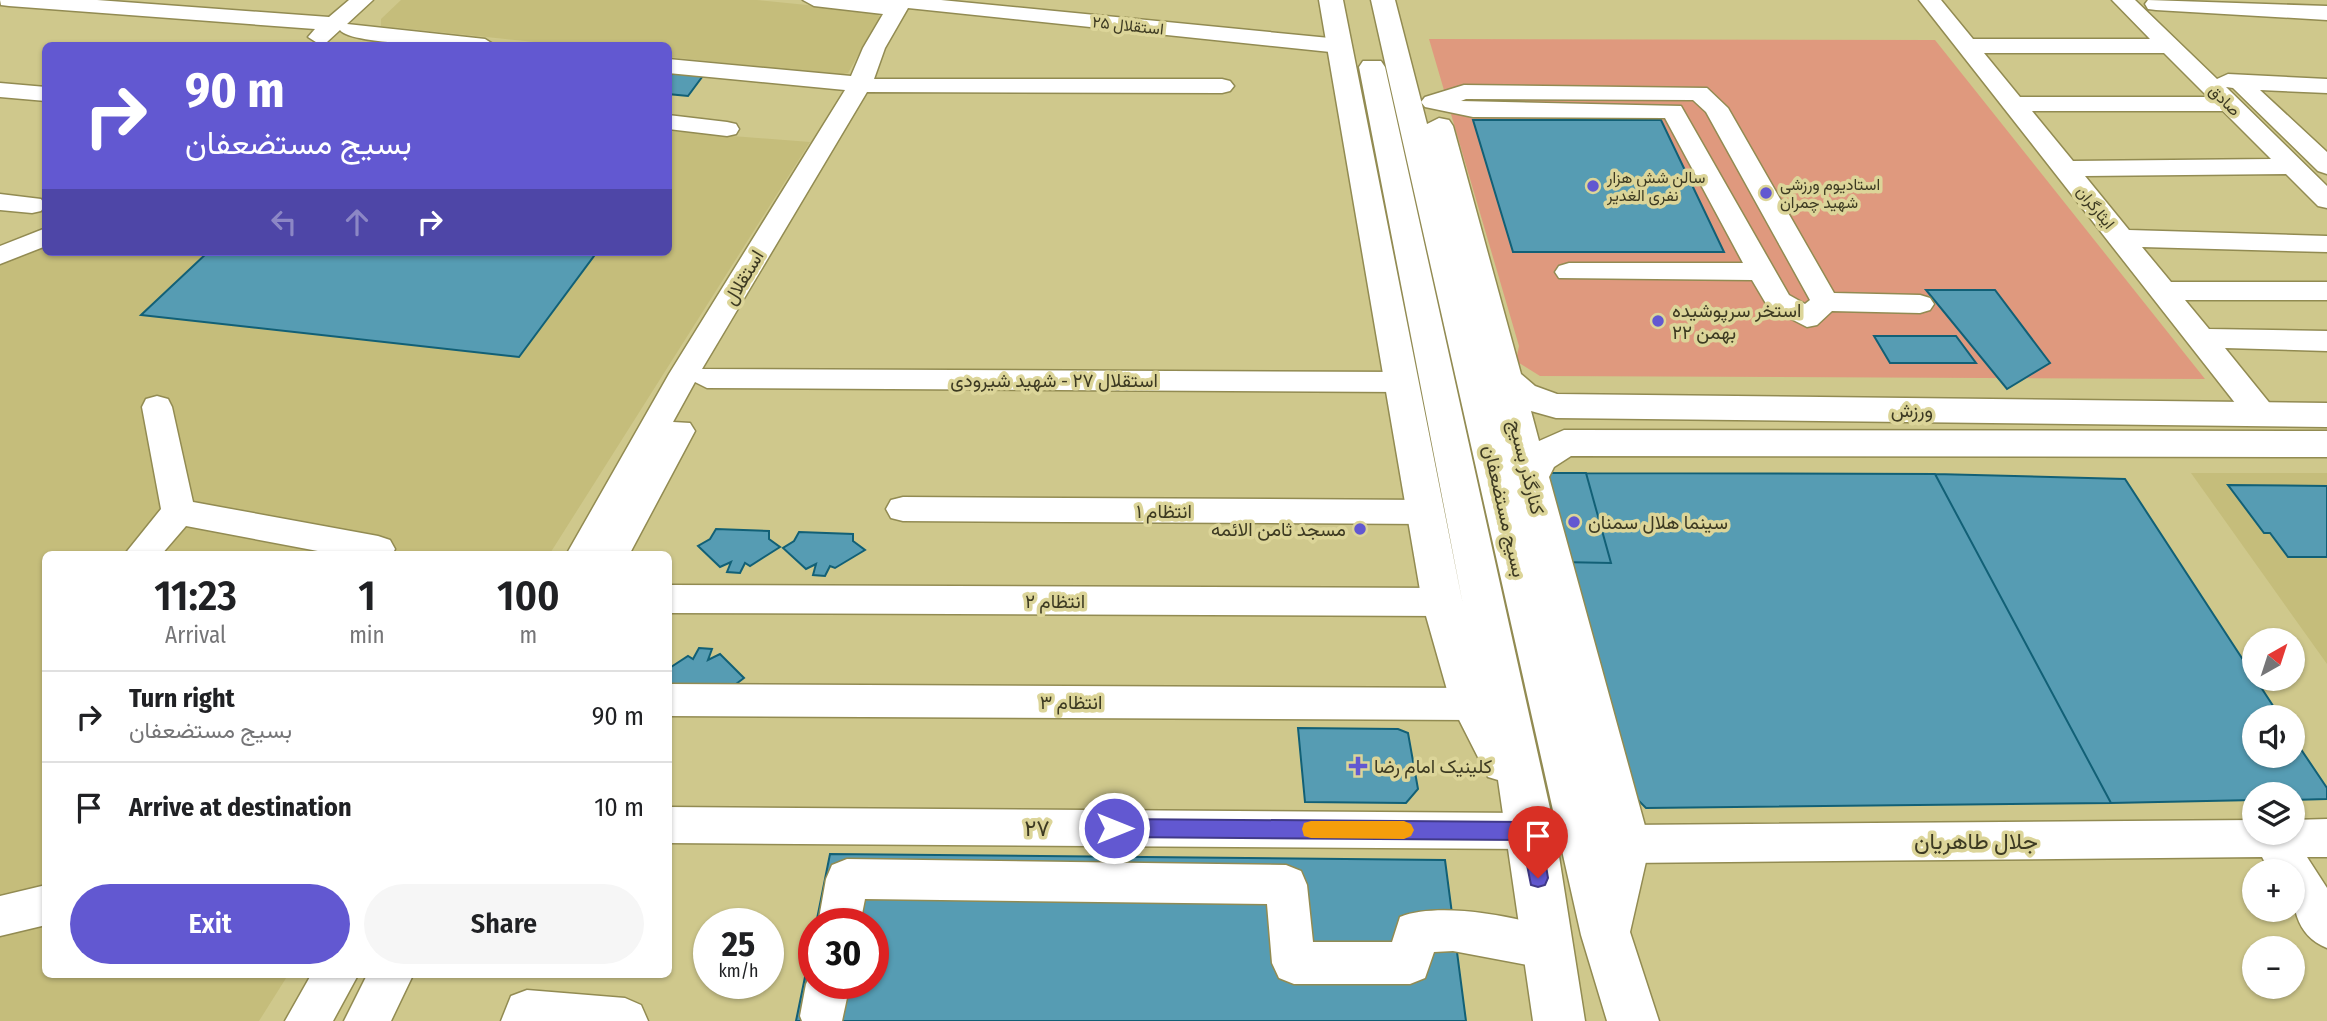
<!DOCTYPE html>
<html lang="en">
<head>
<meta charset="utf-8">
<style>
  body { margin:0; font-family:"Fira Sans Condensed",Vazirmatn,sans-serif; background:#f6f6f6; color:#202124; height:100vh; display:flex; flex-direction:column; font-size:26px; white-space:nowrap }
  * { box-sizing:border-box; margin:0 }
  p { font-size:23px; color:#757577 }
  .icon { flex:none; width:38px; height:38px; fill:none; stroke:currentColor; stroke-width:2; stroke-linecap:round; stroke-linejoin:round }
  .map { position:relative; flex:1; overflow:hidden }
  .sheet { position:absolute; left:42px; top:551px; width:630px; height:427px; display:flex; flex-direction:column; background:#fff; border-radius:10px; box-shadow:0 2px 5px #0004 }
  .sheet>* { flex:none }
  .hud { position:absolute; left:42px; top:42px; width:630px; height:214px; border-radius:10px; box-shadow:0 2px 5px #0004; background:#6258d1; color:#fff; overflow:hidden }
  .needle { width:46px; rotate:39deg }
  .tools { position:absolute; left:2242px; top:628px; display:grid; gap:14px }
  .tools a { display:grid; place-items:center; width:63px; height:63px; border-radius:50%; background:#fff; box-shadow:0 2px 5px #0004; font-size:35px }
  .speed { position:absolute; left:693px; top:908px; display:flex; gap:14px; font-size:35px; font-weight:700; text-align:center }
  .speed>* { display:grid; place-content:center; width:91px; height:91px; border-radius:50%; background:#fff; box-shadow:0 2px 5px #0004; line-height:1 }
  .speed small { font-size:18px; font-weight:400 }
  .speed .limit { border:10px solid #d22; background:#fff; color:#111 }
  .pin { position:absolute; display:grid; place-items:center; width:60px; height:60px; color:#fff; margin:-72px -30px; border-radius:50% 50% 50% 0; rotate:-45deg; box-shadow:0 0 7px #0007 }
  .pin .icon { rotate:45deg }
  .me { position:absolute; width:77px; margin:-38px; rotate:90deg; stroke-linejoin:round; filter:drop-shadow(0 0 5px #0008) }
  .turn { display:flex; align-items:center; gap:24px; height:147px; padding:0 28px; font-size:32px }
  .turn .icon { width:91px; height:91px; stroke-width:2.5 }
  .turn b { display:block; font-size:49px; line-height:60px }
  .lanes { display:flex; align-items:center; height:66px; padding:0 28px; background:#0003; justify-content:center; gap:35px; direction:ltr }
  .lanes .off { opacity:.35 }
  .eta { display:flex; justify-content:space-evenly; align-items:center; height:119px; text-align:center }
  .eta b { font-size:42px; font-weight:600; line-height:49px }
  .cta { display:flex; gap:14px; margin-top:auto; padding:14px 28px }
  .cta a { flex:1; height:80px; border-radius:42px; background:#6258d1; color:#fff; font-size:28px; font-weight:600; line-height:80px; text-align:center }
  .cta a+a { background:#f6f6f6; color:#202124 }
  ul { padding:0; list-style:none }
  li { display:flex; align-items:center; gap:21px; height:91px; padding:0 28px; border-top:2px solid #e0e0e0 }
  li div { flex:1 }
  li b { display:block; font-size:26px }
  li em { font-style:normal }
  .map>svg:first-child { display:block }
  .built { fill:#c5bd7b }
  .green { fill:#df997e }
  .building { fill:#569cb3; stroke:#126076; stroke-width:2 }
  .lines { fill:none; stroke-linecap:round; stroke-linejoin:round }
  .minor-casing { stroke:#928b52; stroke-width:3 }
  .major-casing { stroke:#928b52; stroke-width:3 }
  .minor { fill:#fff; fill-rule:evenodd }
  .major { fill:#fff; fill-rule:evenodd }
  .route { fill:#6258d1; stroke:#403988; stroke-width:2 }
  .slow { fill:#f59e0b }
  .poi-dot { fill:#6258d1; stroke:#dcd599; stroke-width:2.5 }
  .labels { text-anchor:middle; stroke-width:7; stroke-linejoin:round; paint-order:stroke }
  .far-street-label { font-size:16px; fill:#3d3a22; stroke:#dcd599 }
  .far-poi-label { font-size:16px; fill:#3d3a22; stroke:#dcd599; text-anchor:start }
  .street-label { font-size:19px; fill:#3d3a22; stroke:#dcd599 }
  .poi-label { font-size:19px; fill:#3d3a22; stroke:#dcd599; text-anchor:start }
  .near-street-label { font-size:23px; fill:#3d3a22; stroke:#dcd599 }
</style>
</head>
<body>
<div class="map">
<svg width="2327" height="1021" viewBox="0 0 2327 1021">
  <rect width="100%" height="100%" fill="#cfc88c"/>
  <path class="built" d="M 401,0 L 757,0 L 876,12 L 880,17 L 848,73 L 839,75 L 669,57 L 668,46 L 563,45 L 381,26 L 381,19 Z
    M 669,131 L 810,142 L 549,555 L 46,555 L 46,975 L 288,975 L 259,1021 L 0,1021 L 0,263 L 45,244 L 46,252 L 668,252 Z
    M 2191,473 L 2327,473 L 2327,664 Z"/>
  <path class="green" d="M 1429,39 L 1935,40 L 2205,379 L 1540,376 L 1516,361 L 1519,346 Z"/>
  <path class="building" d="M 677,69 L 705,73 L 688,96 L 668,94 L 668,78 Z
    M 1473,120 L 1661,120 L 1724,252 L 1513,252 Z
    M 208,252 L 597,252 L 519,357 L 141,315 Z
    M 1926,290 L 1995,290 L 2050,363 L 2007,389 Z
    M 1874,336 L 1956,336 L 1976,363 L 1890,363 Z
    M 1545,473 L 1586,473 L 1611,563 L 1560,562 Z
    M 1586,473 L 1935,474 L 2111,803 L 1646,808 L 1635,797 L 1560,562 L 1611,563 Z
    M 1935,474 L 2125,479 L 2281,718 L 2254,718 L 2254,756 L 2292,756 L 2292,736 L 2327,788 L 2327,799 L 2292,800 L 2292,794 L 2254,794 L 2254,800 L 2111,803 Z
    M 2228,485 L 2327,486 L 2327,557 L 2288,557 L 2270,533 L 2264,533 Z
    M 716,529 L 769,531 L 769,539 L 780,547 L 750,566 L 745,563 L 740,573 L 727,572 L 731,562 L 720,567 L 698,546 L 710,539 Z
    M 799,532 L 853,534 L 853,541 L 865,550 L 835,568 L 830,566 L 825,576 L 813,575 L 816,564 L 806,569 L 783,548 L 794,541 Z
    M 699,648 L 712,649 L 708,660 L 720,654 L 744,678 L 732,687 L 668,697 L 668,669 L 688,656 L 693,659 Z
    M 1298,728 L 1398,729 L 1408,733 L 1418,789 L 1406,803 L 1305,802 Z
    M 830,854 L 1445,860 L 1466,1021 L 796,1021 L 814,933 L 814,984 L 873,984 L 873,924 L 816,924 Z"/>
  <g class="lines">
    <g class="minor-casing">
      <path id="minor" d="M 0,0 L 97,0 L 329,17 L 349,0 L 373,0 L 347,24 L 485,39 L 496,46 C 472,46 351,46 340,30 L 327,42 L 319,44 L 308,37 L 315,29 L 9,6 L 1,5 Z
        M 803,0 L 941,0 L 1340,39 L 1351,46 L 1340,53 L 908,8 L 885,48 L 874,79 L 1222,79 L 1230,81 L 1234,86 L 1230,91 L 1222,93 L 867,92 L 702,369 L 1402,372 L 1413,375 L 1417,382 L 1413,389 L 1402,392 L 707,388 L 695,382 L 673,422 L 690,423 L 695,431 L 629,555 L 566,555 L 669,374 L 845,90 L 668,73 L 668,59 L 851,76 L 863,48 L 883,14 L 814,6 Z
        M 1919,0 L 1941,0 L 1973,39 L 2150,39 L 2112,0 L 2135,0 L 2217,79 L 2228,74 L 2327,79 L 2327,93 L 2260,90 L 2327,152 L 2327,174 L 2318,171 L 2233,88 L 2226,87 L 2327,186 L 2327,208 L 2318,206 L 2286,174 L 2085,176 L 2129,230 L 2327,236 L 2327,252 L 2142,247 L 2171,282 L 2327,282 L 2327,300 L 2185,300 L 2209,329 L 2327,331 L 2327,351 L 2225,348 L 2272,406 L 2277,414 L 2272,422 L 2261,425 L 2250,422 ZM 1984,53 L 2164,53 L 2208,97 L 2020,97 ZM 2032,111 L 2223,111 L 2271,159 L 2073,161 Z
        M 2148,0 L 2327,6 L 2327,20 L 2156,10 L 2148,9 L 2145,4 Z
        M 0,83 L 46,87 L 46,101 L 0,97 Z
        M 1464,85 L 1707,88 L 1728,108 L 1834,293 L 1920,295 L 1930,298 L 1934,304 L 1930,310 L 1920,313 L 1832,311 L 1817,325 L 1807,327 L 1768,307 L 1752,280 L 1559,278 L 1555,272 L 1559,266 L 1569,263 L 1743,263 L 1665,118 L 1473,117 L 1425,107 L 1421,102 L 1425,97 ZM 1466,99 L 1693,100 L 1706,112 L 1810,300 L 1805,304 L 1789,295 L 1681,106 L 1461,101 Z
        M 668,115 L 727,122 L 736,124 L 739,129 L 736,134 L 727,136 L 668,129 Z
        M 0,194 L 41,199 L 45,205 L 41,211 L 32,213 L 0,210 Z
        M 46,228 L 46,246 L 0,264 L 0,246 Z
        M 157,396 L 168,399 L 172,407 L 193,502 L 378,536 L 390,540 L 395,549 L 392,555 L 339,555 L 186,526 L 161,555 L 124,555 L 161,509 L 142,407 L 146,399 Z
        M 903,497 L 1426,500 L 1438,503 L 1443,512 L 1438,521 L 1426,524 L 903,521 L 891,518 L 886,509 L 891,500 Z
        M 668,585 L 1442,588 L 1455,592 L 1460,602 L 1455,612 L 1442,616 L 668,613 Z
        M 668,684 L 1473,688 L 1486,693 L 1492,704 L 1486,715 L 1473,720 L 668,716 Z
        M 668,807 L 1531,813 L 1545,818 L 1551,831 L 1545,844 L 1531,849 L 668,843 Z
        M 2327,819 L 2327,857 L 2307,857 L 2327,888 L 2327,948 C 2294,935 2292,903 2292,872 L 2270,872 L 2262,857 L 1626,863 L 1612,857 L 1606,844 L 1612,831 L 1626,825 L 2254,820 L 2254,833 L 2292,833 L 2292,820 Z
        M 847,859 L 1286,865 L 1301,871 L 1307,885 L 1313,942 L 1392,942 L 1400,917 C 1440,901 1523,917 1563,933 L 1570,948 L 1563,963 L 1548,969 L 1453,951 L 1434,952 L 1425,978 L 1410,984 L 1294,984 L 1279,978 L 1272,963 L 1267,904 L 865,899 L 860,924 L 818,924 L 826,879 L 832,865 Z
        M 46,885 L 46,925 L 0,936 L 0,896 Z
        M 814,968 L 814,984 L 850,984 L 842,1021 L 802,1021 L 800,1016 L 806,984 Z
        M 311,975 L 358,975 L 333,1021 L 285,1021 Z
        M 367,975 L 413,975 L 391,1021 L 344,1021 Z
        M 527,990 L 625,998 L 641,1005 L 648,1021 L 501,1021 L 511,996 Z"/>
    </g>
    <g class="major-casing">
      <path id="major" d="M 1319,0 L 1343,0 L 1463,605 L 1359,67 L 1363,61 L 1381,61 L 1385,67 L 1555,831 L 1585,1021 L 1533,1021 L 1498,780 L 1488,777 L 1451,704 L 1422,602 Z
        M 1371,0 L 1395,0 L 1427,124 L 1439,118 L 1449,120 L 1453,126 L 1521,374 L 1535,386 L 1557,394 L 2327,403 L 2327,427 L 1556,418 L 1531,411 L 1539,441 L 1564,430 L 2327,431 L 2327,457 L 1571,456 L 1554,467 L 1549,477 L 1650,844 L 1630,932 L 1659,1021 L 1607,1021 L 1581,935 Z"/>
    </g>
    <use href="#minor" class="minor"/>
    <use href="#major" class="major"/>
  </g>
  <path class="route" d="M 1114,819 L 1531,822 L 1538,825 L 1540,831 L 1548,878 L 1545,885 L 1538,887 L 1531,885 L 1522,840 L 1114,837 L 1107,834 L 1104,828 L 1107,822 Z"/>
  <path class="slow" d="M 1311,821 L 1404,821 L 1411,824 L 1414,830 L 1411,836 L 1404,839 L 1311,838 L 1304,836 L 1302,829 L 1304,823 Z"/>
  <g class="poi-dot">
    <circle cx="1593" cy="186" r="7"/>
    <circle cx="1766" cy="193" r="7"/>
    <circle cx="1658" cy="321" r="7"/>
    <circle cx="1574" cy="522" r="7"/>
    <circle cx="1360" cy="529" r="7"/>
    <path d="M1354.5 755.5h7v7h7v7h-7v7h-7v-7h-7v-7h7z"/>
  </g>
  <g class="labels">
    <g class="far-street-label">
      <text transform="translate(1128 25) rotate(6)" y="6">استقلال ۲۵</text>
      <text transform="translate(2225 100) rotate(44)" y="6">صادق</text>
      <text transform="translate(2096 207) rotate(51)" y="6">ایثارگران</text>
    </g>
    <g class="far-poi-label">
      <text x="1607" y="183">سالن شش هزار<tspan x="1607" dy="18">نفری الغدیر</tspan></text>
      <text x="1780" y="190">استادیوم ورزشی<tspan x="1780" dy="18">شهید چمران</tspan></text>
    </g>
    <g class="street-label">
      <text transform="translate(743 277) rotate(-59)" y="7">استقلال</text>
      <text x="1054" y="387">استقلال ۲۷ - شهید شیرودی</text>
      <text transform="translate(1912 410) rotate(1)" y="7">ورزش</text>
      <text transform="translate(1527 467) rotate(76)" y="7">کنارگذر بسیج</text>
      <text x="1164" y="518">انتظام ۱</text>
      <text transform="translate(1505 511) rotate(77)" y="7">بسیج مستضعفان</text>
      <text x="1055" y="608">انتظام ۲</text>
      <text x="1071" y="709">انتظام ۳</text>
    </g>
    <g class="poi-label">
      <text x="1672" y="317">استخر سرپوشیده<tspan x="1672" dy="22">۲۲ بهمن</tspan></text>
      <text x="1588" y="529">سینما هلال سمنان</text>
      <text x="1346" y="536" text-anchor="end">مسجد ثامن الائمه</text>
      <text x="1374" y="773">کلینیک امام رضا</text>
    </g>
    <g class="near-street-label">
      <text x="1037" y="836">۲۷</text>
      <text x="1976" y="849">جلال طاهریان</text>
    </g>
  </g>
</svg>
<div class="tools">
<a><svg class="needle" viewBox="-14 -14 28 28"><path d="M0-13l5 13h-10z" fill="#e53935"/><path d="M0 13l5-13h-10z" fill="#757577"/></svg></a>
<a><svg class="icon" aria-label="sound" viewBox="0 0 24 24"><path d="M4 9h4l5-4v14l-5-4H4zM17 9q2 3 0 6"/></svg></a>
<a><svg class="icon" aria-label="layers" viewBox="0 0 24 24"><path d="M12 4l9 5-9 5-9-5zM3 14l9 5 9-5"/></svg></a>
<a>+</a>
<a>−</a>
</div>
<div class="speed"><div>25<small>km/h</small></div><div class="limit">30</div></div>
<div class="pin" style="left:1538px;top:878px;background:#d93025"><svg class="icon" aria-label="arrive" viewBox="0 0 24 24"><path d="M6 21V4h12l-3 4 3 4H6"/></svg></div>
<svg class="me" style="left:1114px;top:828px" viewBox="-20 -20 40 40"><circle r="17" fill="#6258d1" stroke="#fff" stroke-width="3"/><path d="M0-11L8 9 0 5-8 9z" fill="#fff"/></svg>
<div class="hud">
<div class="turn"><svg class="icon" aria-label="right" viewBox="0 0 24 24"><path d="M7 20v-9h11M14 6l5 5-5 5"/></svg><div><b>90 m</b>بسیج مستضعفان</div></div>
<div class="lanes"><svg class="icon off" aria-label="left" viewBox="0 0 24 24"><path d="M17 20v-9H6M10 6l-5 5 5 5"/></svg><svg class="icon off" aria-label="ahead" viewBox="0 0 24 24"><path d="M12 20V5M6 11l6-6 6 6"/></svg><svg class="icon" aria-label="right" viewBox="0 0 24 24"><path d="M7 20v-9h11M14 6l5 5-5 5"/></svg></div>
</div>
<section class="sheet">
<div class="eta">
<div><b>11:23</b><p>Arrival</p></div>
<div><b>1</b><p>min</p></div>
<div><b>100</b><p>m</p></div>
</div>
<ul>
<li><svg class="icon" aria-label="right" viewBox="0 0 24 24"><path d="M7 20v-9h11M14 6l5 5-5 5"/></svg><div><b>Turn right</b><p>بسیج مستضعفان</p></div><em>90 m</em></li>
<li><svg class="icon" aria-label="arrive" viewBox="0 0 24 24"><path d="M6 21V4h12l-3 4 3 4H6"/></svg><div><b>Arrive at destination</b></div><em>10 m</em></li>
</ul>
<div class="cta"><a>Exit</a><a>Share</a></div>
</section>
</div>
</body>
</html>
